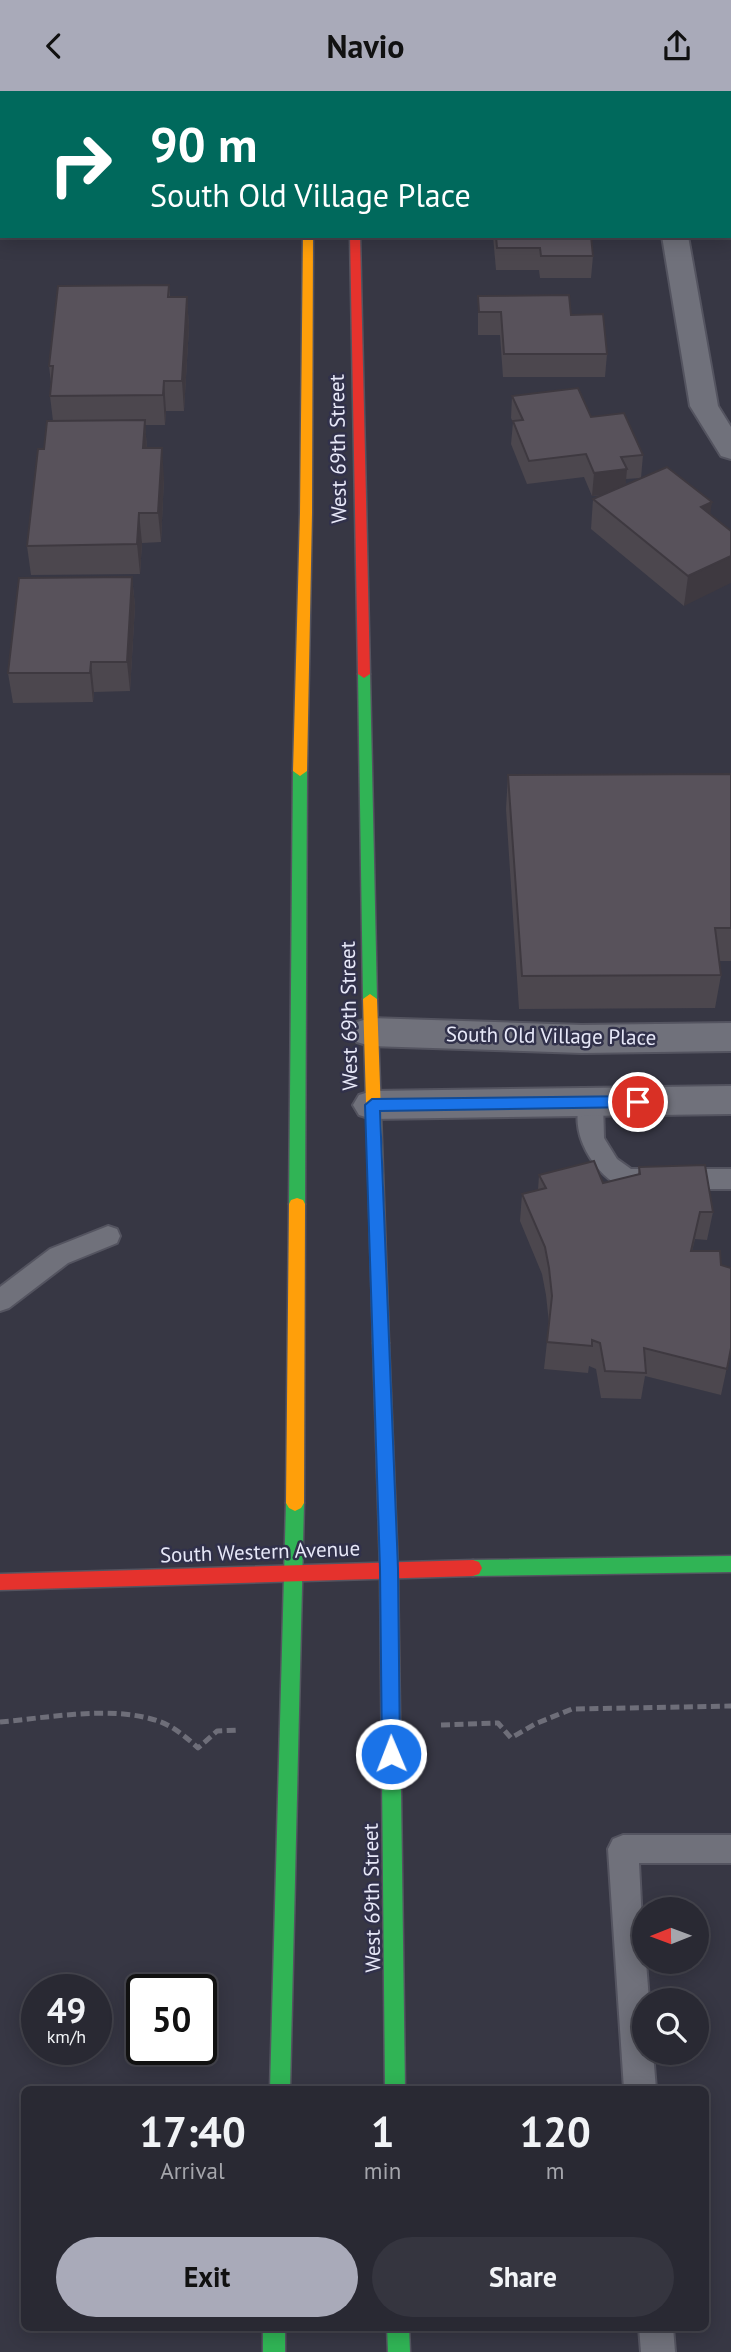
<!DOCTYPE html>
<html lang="en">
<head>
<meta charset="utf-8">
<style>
  body { margin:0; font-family:"PT Sans",sans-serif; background:#35353f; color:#f1f3f6; height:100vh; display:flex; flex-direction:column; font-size:26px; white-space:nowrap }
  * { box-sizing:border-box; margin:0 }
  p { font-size:23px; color:#a5a6ac }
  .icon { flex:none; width:38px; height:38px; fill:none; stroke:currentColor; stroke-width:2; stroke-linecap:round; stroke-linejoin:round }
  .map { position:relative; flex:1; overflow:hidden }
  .sheet { position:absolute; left:21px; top:1995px; width:688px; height:245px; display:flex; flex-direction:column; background:#292933; border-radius:10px; box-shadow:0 4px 18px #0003,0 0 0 2px #45454e }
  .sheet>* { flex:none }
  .top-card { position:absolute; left:0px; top:0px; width:732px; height:147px; box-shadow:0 4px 18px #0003,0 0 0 2px #45454e; background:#00695c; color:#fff; overflow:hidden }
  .needle { width:46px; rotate:269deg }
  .fabs { position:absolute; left:632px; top:1806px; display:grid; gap:14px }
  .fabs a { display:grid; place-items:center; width:77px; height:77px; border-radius:50%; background:#292933; box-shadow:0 4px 18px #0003,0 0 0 2px #45454e; font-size:35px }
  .speed { position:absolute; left:21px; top:1883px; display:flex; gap:14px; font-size:35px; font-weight:700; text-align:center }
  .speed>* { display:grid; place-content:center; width:91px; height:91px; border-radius:50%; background:#292933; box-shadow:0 4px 18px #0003,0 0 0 2px #45454e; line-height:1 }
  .speed small { font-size:18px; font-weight:400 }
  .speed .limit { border:4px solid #111; border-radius:10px; background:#fff; color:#111 }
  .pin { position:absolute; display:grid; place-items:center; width:60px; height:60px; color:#fff; margin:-30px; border:4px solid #fff; border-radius:50%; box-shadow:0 2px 7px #0007 }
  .me { position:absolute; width:77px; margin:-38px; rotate:359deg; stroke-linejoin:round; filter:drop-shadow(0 0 5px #0008) }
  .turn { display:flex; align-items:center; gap:24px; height:147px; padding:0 35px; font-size:32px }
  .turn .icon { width:91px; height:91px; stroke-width:2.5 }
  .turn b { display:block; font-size:49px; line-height:60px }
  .eta { display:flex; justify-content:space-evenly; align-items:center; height:119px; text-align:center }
  .eta b { font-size:42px; font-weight:700; line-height:49px }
  .cta { display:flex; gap:14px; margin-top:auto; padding:14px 35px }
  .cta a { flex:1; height:80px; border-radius:42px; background:#a9aab9; color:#111; font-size:28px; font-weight:700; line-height:80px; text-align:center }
  .cta a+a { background:#35353f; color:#f1f3f6 }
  header { display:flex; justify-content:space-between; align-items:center; height:91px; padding:0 35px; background:#a9aab9; color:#111; font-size:32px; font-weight:700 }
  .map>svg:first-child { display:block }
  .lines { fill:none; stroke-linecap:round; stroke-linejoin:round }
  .lane-casing { stroke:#545460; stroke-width:4 }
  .street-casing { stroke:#545460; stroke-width:4 }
  .fast-casing { stroke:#545460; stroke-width:3 }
  .slow-casing { stroke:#545460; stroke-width:3 }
  .jam-casing { stroke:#545460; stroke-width:3 }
  .path { stroke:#6e6e79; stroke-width:5; stroke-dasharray:9 4.5; stroke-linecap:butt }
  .lane { fill:#70717b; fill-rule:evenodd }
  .street { fill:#70717b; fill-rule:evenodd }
  .fast { fill:#30b455; fill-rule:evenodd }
  .slow { fill:#ff9f0a; fill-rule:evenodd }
  .jam { fill:#e5322d; fill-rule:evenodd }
  .wall { fill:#4c474e }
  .shaded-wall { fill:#3e3940 }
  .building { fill:#58525b; stroke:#3e3940; stroke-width:2 }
  .route { fill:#1a73e8; stroke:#114b97; stroke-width:2 }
  .labels { text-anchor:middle; stroke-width:5; stroke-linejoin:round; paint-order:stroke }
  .street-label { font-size:21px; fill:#e7e8f8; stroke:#31314a }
</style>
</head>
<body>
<header><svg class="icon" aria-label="back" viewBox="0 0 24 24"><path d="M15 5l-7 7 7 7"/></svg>Navio<svg class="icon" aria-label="share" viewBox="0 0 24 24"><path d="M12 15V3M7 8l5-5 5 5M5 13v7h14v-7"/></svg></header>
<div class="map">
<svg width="731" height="2261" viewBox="0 0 731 2261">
  <rect width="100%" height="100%" fill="#373744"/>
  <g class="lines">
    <g class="lane-casing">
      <path id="lane" d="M 591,1002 L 599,1005 L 603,1011 L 604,1047 L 617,1068 L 631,1078 L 731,1078 L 731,1098 L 627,1098 C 594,1087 565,1037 583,1005 Z
        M 108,1135 L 117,1138 L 120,1145 L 117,1152 L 68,1172 L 9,1217 L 0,1220 L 0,1196 L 50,1158 Z
        M 623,1744 L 731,1744 L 731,1772 L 639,1772 L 644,1871 L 646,1871 L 649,1909 L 644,1909 L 644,1962 L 653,1962 L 656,1998 L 624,1998 L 608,1758 L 613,1748 Z
        M 639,2236 L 673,2236 L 675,2261 L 641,2261 Z"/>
    </g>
    <g class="street-casing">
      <path id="street" d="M 638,0 L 662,0 L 662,2 L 638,2 Z
        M 0,15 L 2,15 L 0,30 Z
        M 662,145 L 688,145 L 718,315 L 731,336 L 731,368 L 721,365 L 690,315 Z
        M 370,927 L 582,934 L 731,932 L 731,960 L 582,962 L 370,955 L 357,951 L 352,941 L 357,931 Z
        M 731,995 L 731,1023 L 372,1028 L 359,1024 L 353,1014 L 359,1004 L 372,1000 Z"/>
    </g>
    <g class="fast-casing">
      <path id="fast" d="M 364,579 L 370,583 L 377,908 L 370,913 L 363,908 L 358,583 Z
        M 300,675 L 307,680 L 305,1113 L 303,1117 L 291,1117 L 289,1113 L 293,680 Z
        M 381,1245 L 387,1247 L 389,1252 L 398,1478 L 405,1998 L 385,1998 L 380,1478 L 373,1252 L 375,1247 Z
        M 295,1404 L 301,1407 L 304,1412 L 290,1998 L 270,1998 L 286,1412 L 289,1407 Z
        M 731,1465 L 731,1481 L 473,1485 L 467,1483 L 464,1477 L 467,1471 L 473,1469 Z
        M 263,2236 L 285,2236 L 285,2261 L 263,2261 Z
        M 387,2236 L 409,2236 L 410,2261 L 388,2261 Z"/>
    </g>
    <g class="slow-casing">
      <path id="slow" d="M 305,0 L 315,0 L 315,2 L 305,2 Z
        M 347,0 L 357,0 L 357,2 L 347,2 Z
        M 303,145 L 313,145 L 312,422 L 307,680 L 300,685 L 293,680 L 300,422 Z
        M 370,903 L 377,908 L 389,1252 L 387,1257 L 381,1259 L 375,1257 L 373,1252 L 363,908 Z
        M 297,1107 L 303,1109 L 305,1113 L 304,1412 L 301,1417 L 295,1420 L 289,1417 L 286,1412 L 289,1113 L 291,1109 Z"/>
    </g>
    <g class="jam-casing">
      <path id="jam" d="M 350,145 L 360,145 L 370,583 L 364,587 L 358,583 Z
        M 473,1469 L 479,1471 L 482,1477 L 479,1483 L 473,1485 L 0,1499 L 0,1483 Z"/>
    </g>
    <path class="path" d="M 0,1631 C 46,1627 113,1614 158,1630 C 173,1635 186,1646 198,1657 L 217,1640 L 240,1639
      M 441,1634 L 498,1632 L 511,1647 L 535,1633 L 572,1618 L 731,1615"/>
    <use href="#lane" class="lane"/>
    <use href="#street" class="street"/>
    <use href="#fast" class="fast"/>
    <use href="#slow" class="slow"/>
    <use href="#jam" class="jam"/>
  </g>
  <path class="wall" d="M 110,0 L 209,0 L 209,2 L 110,2 Z
    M 480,0 L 551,0 L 551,2 L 480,2 Z
    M 493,145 L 591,145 L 593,165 L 591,187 L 540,187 L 539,179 L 496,179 Z
    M 169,194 L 170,206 L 187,206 L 189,236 L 184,320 L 166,320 L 165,334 L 145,334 L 147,357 L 164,387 L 161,451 L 142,452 L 140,483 L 31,484 L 27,455 L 44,358 L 53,330 L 50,305 L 51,292 L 49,275 Z
    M 478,205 L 571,224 L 607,263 L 605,286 L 503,286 L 500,244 L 478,244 Z
    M 512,305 L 591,326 L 643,364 L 641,387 L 626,388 L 625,394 L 712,411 L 684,515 L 591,438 L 593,408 L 604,404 L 592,405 L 584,386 L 527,393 L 511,353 L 513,331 L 511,327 Z
    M 132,486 L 135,515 L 130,600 L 94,601 L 93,611 L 13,612 L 8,582 Z
    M 731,683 L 731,870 L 719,870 L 721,884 L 715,917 L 519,918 L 506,718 L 508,684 Z
    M 639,1076 L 713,1121 L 707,1149 L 695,1148 L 692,1160 L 721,1174 L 731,1257 L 721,1304 L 645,1285 L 641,1308 L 601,1307 L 596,1278 L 589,1275 L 588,1282 L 544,1278 L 549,1232 L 546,1204 L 542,1183 L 520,1130 L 522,1103 L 538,1099 L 539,1084 L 603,1092 L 638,1083 Z"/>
  <path class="shaded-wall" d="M 187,206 L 189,236 L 184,320 L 182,290 Z
    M 164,290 L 166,320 L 165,334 L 163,304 Z
    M 145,329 L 147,358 L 143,357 Z
    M 162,357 L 164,387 L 161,451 L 158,422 Z
    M 627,378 L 625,401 L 592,405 L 594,382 Z
    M 712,411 L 708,441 L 701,416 Z
    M 139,422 L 142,452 L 140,483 L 137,453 Z
    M 731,465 L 731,492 L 684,515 L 688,485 Z
    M 132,486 L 135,515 L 130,600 L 127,571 Z
    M 91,571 L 94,601 L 93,611 L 90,582 Z"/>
  <path class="building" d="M 496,145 L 591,145 L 593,165 L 541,165 L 540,157 L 497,157 Z
    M 169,194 L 168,206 L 187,206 L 182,290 L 164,290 L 163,304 L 50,305 L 53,275 L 49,275 L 58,195 Z
    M 569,204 L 571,224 L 603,223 L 607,263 L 504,263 L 501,221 L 479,221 L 478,205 Z
    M 578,297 L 591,326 L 624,322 L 643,364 L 621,366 L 627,378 L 594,382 L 586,363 L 529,370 L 513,330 L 523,329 L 512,305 Z
    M 145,329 L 143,357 L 162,357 L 158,422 L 139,422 L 137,453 L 27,455 L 38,358 L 44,358 L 47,330 Z
    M 667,376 L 712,411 L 701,416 L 731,440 L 731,465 L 688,485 L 593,408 Z
    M 132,486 L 127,571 L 91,571 L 90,582 L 8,582 L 19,487 Z
    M 731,683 L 731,837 L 715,837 L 721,884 L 522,885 L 508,684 Z
    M 594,1070 L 603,1092 L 640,1083 L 639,1076 L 705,1074 L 713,1121 L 700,1121 L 691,1160 L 720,1160 L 721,1174 L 731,1177 L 731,1257 L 727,1278 L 644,1257 L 646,1282 L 605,1280 L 600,1252 L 592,1249 L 592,1255 L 547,1251 L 552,1205 L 549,1177 L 545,1156 L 522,1103 L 546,1097 L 539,1084 Z"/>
  <path class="route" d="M 638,1005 L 645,1011 L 638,1016 L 380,1020 L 398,1478 L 400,1663 L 398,1669 L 391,1672 L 385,1669 L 382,1663 L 380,1478 L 365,1014 L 372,1008 Z"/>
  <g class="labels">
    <g class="street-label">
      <text transform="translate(338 358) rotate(-91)" y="7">West 69th Street</text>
      <text transform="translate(349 925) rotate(-91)" y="7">West 69th Street</text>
      <text transform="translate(551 945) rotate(1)" y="7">South Old Village Place</text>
      <text transform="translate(260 1461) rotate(-2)" y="7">South Western Avenue</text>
      <text transform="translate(372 1807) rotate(-91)" y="7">West 69th Street</text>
    </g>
  </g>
</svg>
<div class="fabs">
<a><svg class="needle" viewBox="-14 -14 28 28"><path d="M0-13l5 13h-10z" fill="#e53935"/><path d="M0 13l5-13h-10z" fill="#a5a6ac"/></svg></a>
<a><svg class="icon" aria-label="search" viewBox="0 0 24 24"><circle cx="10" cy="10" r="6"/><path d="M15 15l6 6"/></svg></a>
</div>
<div class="speed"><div>49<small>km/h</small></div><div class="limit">50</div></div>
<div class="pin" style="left:638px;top:1011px;background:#d93025"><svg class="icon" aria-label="arrive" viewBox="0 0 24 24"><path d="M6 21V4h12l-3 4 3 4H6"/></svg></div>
<svg class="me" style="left:391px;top:1663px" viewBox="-20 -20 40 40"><circle r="17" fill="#1a73e8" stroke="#fff" stroke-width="3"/><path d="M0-11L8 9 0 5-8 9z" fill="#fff"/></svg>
<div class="top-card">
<div class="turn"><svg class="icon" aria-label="right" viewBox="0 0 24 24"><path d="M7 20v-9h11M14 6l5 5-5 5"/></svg><div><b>90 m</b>South Old Village Place</div></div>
</div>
<section class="sheet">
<div class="eta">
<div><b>17:40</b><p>Arrival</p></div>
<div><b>1</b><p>min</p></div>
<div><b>120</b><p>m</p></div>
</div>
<div class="cta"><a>Exit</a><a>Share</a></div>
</section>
</div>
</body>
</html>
